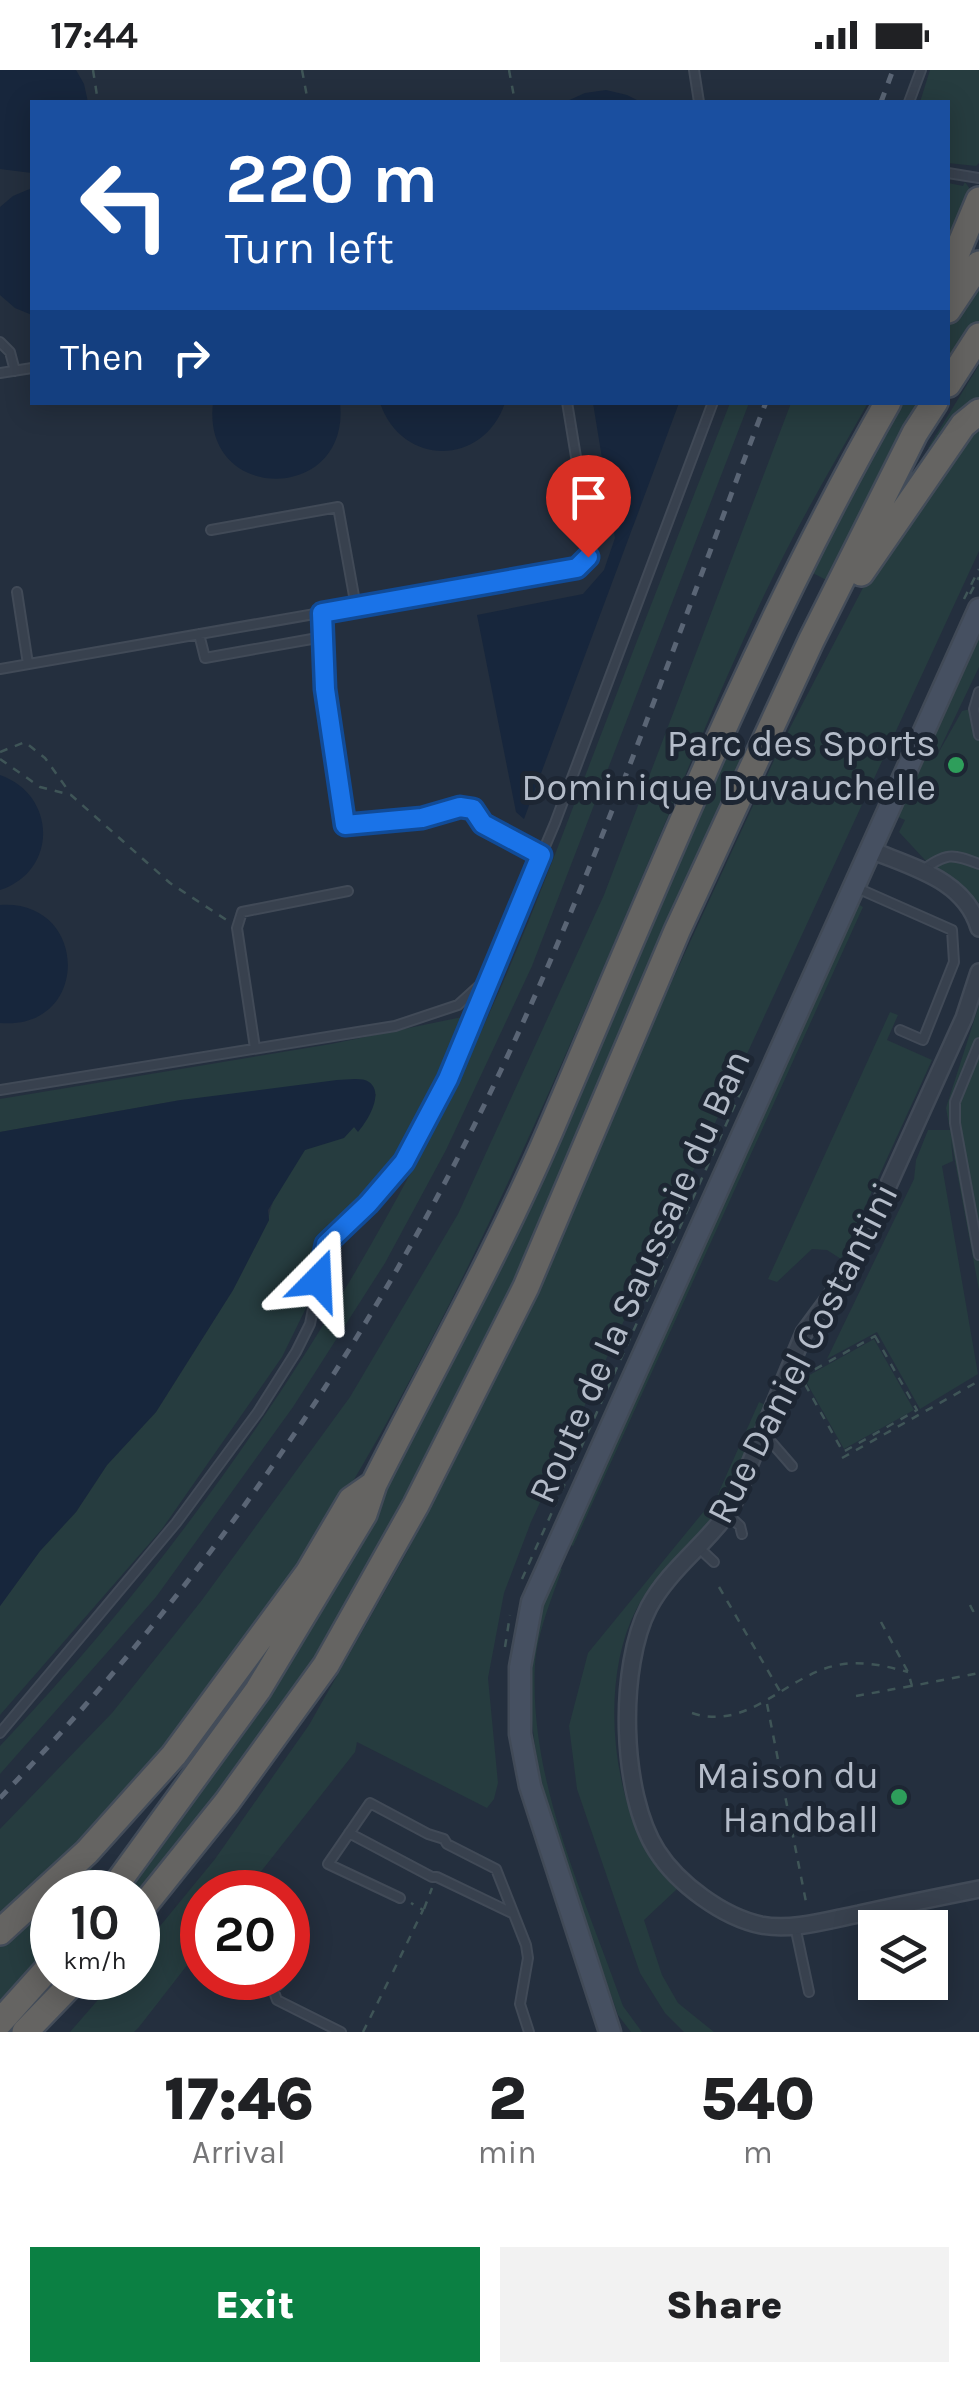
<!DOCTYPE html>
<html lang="en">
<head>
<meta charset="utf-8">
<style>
  body { margin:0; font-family:Karla,sans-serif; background:#f2f2f2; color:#202124; height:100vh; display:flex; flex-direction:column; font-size:38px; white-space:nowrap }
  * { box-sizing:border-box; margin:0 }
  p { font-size:32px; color:#757577 }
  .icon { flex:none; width:55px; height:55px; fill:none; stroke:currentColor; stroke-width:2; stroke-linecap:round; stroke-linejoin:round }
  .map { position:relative; height:1962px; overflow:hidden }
  .side { display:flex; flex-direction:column; background:#fff; flex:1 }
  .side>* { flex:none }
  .hud { position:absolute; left:30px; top:30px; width:920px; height:305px; border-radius:0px; box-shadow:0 5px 25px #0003; background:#1a4fa0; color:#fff; overflow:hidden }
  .controls { position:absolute; left:858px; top:1840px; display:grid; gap:20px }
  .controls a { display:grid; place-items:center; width:90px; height:90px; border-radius:0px; background:#fff; box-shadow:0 5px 25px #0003; font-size:50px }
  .speed { position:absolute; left:30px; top:1800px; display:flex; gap:20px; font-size:50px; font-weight:700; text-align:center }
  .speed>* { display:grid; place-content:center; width:130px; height:130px; border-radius:50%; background:#fff; box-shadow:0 5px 25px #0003; line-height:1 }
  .speed small { font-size:25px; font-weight:400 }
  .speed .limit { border:15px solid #d22; background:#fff; color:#111 }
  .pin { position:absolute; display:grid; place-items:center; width:85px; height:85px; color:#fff; margin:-102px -42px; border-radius:50% 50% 50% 0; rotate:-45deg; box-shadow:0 0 10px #0007 }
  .pin .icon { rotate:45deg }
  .me { position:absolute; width:110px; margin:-55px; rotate:21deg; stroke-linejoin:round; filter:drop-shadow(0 0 8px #0008) }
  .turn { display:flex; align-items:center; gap:35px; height:210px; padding:0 30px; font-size:45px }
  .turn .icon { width:130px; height:130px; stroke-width:2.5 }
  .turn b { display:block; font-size:70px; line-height:85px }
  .then { display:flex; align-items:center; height:95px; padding:0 30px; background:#0003; gap:20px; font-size:38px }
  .eta { display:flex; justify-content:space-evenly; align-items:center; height:170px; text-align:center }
  .eta b { font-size:60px; font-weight:800; line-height:70px }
  .primary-button { display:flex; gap:20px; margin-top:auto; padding:20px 30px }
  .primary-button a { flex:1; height:115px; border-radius:0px; background:#0b8043; color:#fff; font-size:40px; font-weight:800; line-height:115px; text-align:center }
  .primary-button a+a { background:#f2f2f2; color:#202124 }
  .status { display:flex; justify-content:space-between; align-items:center; height:70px; padding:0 50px; background:#fff; direction:ltr }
  .status svg { height:28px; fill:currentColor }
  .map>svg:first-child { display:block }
  .green { fill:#263c3f }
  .water { fill:#17263c }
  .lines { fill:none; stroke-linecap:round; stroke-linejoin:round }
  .service-casing { stroke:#414a57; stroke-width:12 }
  .minor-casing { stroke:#414a57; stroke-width:20 }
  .secondary-casing { stroke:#414a57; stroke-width:25 }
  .trunk-casing { stroke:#434c59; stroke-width:30 }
  .path { stroke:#3f5557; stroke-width:2.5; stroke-dasharray:8 8; stroke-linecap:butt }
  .service { stroke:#38414e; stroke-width:8 }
  .minor { stroke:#38414e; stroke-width:15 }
  .secondary { stroke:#465061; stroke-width:20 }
  .trunk { stroke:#656462; stroke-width:25 }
  .rail { stroke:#5a6575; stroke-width:5; stroke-dasharray:10 10; stroke-linecap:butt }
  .route-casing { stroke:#114b97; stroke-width:25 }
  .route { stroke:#1a73e8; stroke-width:18 }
  .leisure-dot { fill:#2e9e5b; stroke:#1d2633; stroke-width:4 }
  .labels { text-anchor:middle; stroke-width:10; stroke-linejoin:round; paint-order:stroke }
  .poi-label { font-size:38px; fill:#b4bcc9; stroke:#1d2633; text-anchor:end }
  .street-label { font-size:38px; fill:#b4bcc9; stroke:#1d2633 }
</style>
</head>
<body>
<div class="status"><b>17:44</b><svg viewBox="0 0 49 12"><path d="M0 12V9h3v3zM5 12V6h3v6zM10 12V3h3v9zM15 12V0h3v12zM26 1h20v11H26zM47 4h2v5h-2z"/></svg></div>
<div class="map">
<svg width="979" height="1962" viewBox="0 0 979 1962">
  <rect width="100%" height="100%" fill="#242f3e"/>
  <path class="green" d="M 930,0 L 979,0 L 979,93 L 976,96 L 948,93 L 948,32 L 920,32 Z
    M 965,112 L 974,125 L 948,190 L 948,113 L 963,116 Z
    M 979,208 L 979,254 L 948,306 L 948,258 Z
    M 979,295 L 979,336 L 937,379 L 928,378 Z
    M 730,333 L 749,333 L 532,896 L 446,1080 L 385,1193 L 293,1337 L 156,1527 L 0,1704 L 0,1676 C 191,1475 350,1238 469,987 C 514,894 550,797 587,701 C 634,578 682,455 730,333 Z
    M 791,333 L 868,333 C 841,381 812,430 787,479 C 736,578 695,684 651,786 C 492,1158 319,1579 0,1842 L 0,1759 L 112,1643 L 202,1530 L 350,1327 L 458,1144 L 604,825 Z
    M 902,333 L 932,333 L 830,512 L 809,501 Z
    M 979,355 L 979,481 L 531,1452 L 504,1523 L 488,1608 L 498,1713 L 494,1729 L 487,1738 L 357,1672 L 355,1682 L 245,1822 L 202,1822 L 202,1876 L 139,1957 L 134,1962 L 70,1962 L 117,1908 L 138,1908 L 138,1883 L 215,1789 L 309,1655 L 406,1484 L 531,1236 L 665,926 L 781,675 L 866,512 L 957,378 Z
    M 979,560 L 979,597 L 935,689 L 962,641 L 979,637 L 979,833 L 925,790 L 899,762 L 905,750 L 898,747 Z
    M 723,683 L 743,691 L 476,1301 L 364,1512 L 293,1623 L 201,1753 L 138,1828 L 138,1822 L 123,1822 L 356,1478 L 442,1313 L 510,1170 Z
    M 858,834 L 863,837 L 573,1476 L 565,1473 L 824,901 Z
    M 979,935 L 979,1220 L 951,1070 L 953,1091 L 942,1096 L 978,1304 L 920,1339 L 877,1262 L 827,1289 L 914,1109 L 916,1090 L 928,1060 L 950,1060 L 946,1038 Z
    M 890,942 L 898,945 L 887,970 L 932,990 L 841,1189 L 827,1180 L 812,1179 L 777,1212 L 768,1209 Z
    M 467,946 L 386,1105 L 326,1163 L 315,1183 L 306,1238 L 282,1287 L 162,1459 L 0,1645 L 0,1536 L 40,1481 L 76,1442 L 107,1395 L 156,1342 L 233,1220 L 269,1150 C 267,1137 292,1089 305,1080 C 323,1067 336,1076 355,1056 L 358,1061 L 371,1040 L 376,1024 L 181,1030 L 0,1062 L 0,1029 L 331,974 Z
    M 874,1269 L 914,1340 L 844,1379 L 804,1308 Z
    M 759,1332 L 766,1335 C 754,1364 742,1409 724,1434 C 698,1470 657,1500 636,1540 C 596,1617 612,1759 677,1819 L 644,1850 L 662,1905 L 678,1933 L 714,1962 L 684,1962 L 665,1943 L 640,1903 L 577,1719 L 569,1656 L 588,1583 L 718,1424 Z
    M 555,1496 L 562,1499 C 552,1528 537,1563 535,1595 C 529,1713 585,1827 623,1936 L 642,1962 L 631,1962 L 618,1945 C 580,1833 523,1711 531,1592 C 533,1560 546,1526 555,1496 Z
    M 90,1797 L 103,1811 L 94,1822 L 61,1822 Z
    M 52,1830 L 52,1873 L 0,1934 L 0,1873 Z"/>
  <path class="water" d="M 0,0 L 76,0 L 84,14 L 88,32 L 32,32 L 32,103 L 0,99 Z
    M 606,20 L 627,25 L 641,32 L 565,32 L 585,23 Z
    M 32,118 L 32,245 L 15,238 L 0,225 L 0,137 L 13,126 Z
    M 340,333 C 351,434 201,434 213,333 Z
    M 380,333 L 380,332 L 505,333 C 483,397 402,397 380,333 Z
    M 593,333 L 679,333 L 524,749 L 516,742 L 477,545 L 583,524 L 604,500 L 615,468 Z
    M 0,705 C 57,725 58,801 0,820 Z
    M 0,835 C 90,829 91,961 0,953 Z
    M 337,1010 C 346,1010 362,1007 369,1012 C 385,1023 367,1052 358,1062 L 354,1057 L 344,1068 L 305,1080 L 268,1140 L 269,1150 L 233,1220 L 156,1342 L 107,1395 L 76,1442 L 40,1481 L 0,1536 L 0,1062 L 181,1030 Z"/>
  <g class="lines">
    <g class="service-casing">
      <path id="service" d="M 694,0 L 699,32
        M 909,32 L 921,0
        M 948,103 L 979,108
        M 0,272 L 10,282 L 15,301
        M 0,303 L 32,298
        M 211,460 L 338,437 L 356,537
        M 17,522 L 28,594
        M 322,543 L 325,619 L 345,755 L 422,747 L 460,737 L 473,739 L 483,754 L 541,785
        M 199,564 L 205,588 L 323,567
        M 0,599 L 577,498 L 588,487 L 590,472 L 567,332
        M 979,622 L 974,639 L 979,665
        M 921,801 C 947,783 951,783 979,794
        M 857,818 L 952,860 L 954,892 L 923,970 L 900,960
        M 979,973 L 955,1032 L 955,1053 L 979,1185
        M 255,978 L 237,858 L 242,842 L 348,821
        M 0,1020 L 395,956 L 458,935 L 490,906 L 555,753 L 713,332
        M 759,1369 L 772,1373 L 792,1396
        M 727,1444 L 740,1456 L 742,1464
        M 698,1477 L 714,1492
        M 0,1663 L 176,1453 L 258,1342 L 296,1282 L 310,1254 L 326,1174 L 367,1134 L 404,1092 L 449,1009 L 489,910
        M 349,1763 L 432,1807 L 437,1807 L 512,1843
        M 400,1828 L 328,1794 L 370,1733 L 428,1764 L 444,1769 L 447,1774 L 496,1799 L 526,1875 L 528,1888 L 520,1934 L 529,1962
        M 795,1856 L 809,1922
        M 250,1908 C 258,1924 275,1923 284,1908
        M 273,1919 L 277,1930 L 341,1962"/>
    </g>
    <g class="minor-casing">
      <path id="minor" d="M 871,780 C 914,798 965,810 979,858
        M 979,902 L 964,948 L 849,1202 L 804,1263 L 732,1437 C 708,1473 670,1498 649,1537 C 618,1596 620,1724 657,1781 C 678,1814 723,1847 761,1855 C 793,1861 828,1850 859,1844 C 899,1835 939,1827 979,1819"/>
    </g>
    <g class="secondary-casing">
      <path id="secondary" d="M 610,1962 L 530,1716 L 520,1664 L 520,1597 L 532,1532 L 979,539"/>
    </g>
    <g class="trunk-casing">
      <path id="trunk" d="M 948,204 L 979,130
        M 948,240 L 979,194
        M 948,314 L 979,266
        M 861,503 L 963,355 L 979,342
        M 111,1822 L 258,1620 L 364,1444 L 374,1414 C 433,1297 498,1182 550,1061 C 656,814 754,567 888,332
        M 138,1843 L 227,1732 L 326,1595 L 416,1435 L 526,1217 L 677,861 L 811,571 L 915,363 L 935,332
        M 0,1862 L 87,1782 L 174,1685 L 308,1503 L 351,1430 L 374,1414
        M 0,1952 L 52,1894
        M 25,1962 L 77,1908"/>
    </g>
    <path class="path" d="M 93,0 L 98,32
      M 302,0 L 308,32
      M 509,0 L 515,32
      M 970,524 L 979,507
      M 964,529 L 979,499
      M 0,682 L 25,672 L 45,688 L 70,723
      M 0,689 L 40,717 L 71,725 L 170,813 L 228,851
      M 875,1266 L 917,1340 L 843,1382 L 801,1307 Z
      M 842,1388 L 979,1311
      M 522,1509 L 742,1019
      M 719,1517 L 781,1623
      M 970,1535 L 973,1541 L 979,1538
      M 881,1552 L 908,1602 L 912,1616 L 979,1603
      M 505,1577 L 510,1545
      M 856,1626 L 911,1616
      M 767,1634 L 807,1837
      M 692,1643 C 749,1662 786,1605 838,1595 C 861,1590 886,1596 908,1602
      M 424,1839 L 432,1818
      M 393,1902 L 423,1840 L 411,1833
      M 363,1962 L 390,1908"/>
    <use href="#service" class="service"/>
    <use href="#minor" class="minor"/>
    <use href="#secondary" class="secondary"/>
    <use href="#trunk" class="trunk"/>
    <path class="rail" d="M 881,32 L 893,0
      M 0,1728 C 206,1514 375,1268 501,1000 C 603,784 681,555 766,332"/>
  </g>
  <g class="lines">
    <g class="route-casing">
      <path id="route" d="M 318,1210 L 326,1174 L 368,1134 L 404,1092 L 448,1009 L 541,785 L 483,754 L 473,739 L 460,737 L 422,748 L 345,755 L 325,619 L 322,543 L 577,498 L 588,487"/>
    </g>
    <use href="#route" class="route"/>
  </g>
  <g class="leisure-dot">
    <circle cx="956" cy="695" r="10"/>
    <circle cx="899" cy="1727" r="10"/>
  </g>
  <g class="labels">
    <g class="poi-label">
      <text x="936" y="686">Parc des Sports<tspan x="936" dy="44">Dominique Duvauchelle</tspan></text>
      <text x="879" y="1718">Maison du<tspan x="879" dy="44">Handball</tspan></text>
    </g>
    <g class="street-label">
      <text transform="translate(639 1206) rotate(-66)" y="13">Route de la Saussaie du Ban</text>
      <text transform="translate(802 1283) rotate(-63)" y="13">Rue Daniel Costantini</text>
    </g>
  </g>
</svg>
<div class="controls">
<a><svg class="icon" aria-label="layers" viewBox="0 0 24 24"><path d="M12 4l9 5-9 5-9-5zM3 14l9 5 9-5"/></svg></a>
</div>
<div class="speed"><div>10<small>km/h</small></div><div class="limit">20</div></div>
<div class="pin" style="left:588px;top:487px;background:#d93025"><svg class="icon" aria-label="arrive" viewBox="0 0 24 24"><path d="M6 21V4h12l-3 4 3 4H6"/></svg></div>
<svg class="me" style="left:318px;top:1210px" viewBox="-20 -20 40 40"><path d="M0-17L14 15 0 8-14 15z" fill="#1a73e8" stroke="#fff" stroke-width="4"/></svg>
<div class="hud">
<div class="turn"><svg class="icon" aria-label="left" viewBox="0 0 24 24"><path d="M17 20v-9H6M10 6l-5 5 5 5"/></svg><div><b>220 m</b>Turn left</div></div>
<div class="then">Then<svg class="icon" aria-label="right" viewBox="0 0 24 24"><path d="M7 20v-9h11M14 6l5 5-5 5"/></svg></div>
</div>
</div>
<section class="side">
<div class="eta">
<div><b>17:46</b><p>Arrival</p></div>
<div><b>2</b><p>min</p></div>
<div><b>540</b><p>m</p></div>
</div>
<div class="primary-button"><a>Exit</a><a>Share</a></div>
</section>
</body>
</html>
